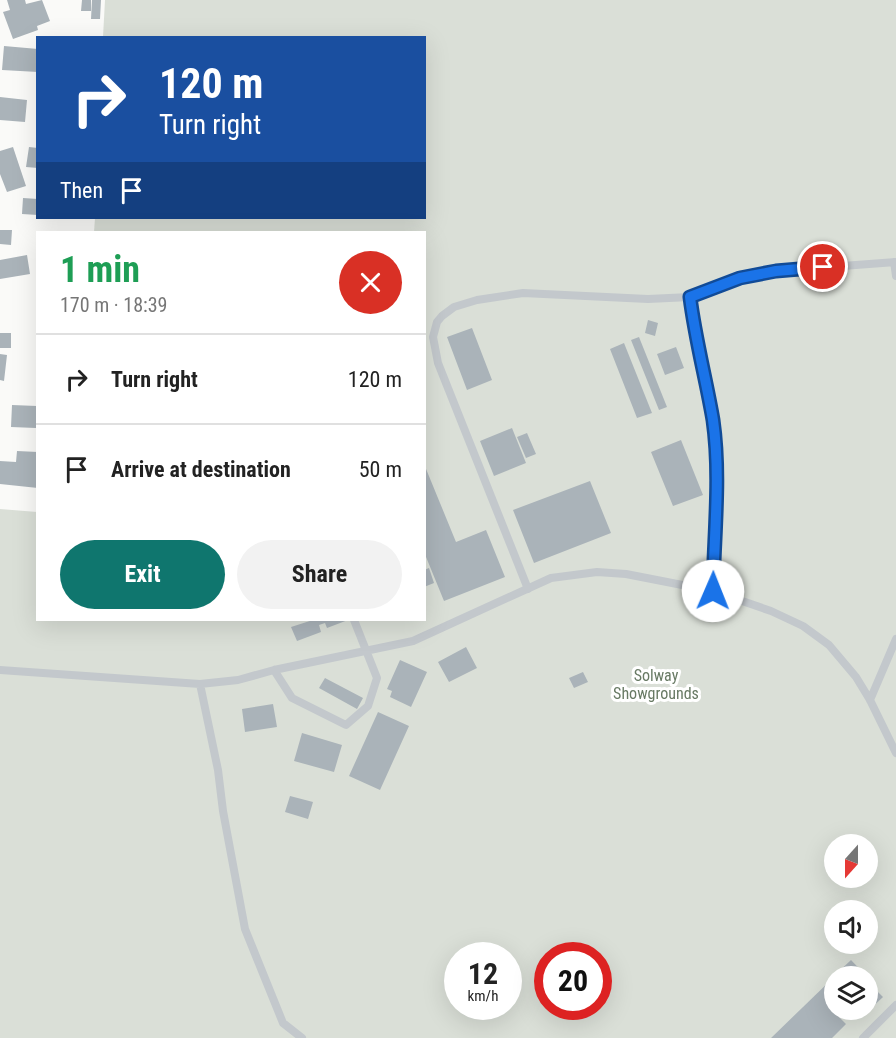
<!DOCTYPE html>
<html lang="en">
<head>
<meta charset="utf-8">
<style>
  body { margin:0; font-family:"Roboto Condensed",sans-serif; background:#f2f2f2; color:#222; height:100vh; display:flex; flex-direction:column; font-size:22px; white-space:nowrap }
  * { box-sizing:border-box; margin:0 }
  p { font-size:20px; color:#767676 }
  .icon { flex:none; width:33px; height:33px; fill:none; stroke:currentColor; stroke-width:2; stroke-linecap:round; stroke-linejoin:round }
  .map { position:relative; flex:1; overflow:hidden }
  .panel { position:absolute; left:36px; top:231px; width:390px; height:390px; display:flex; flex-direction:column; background:#fff; border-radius:0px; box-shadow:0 6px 24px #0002 }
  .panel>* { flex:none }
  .hud { position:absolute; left:36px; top:36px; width:390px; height:183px; border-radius:0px; box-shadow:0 6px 24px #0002; background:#1a4fa0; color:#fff; overflow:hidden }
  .needle { width:39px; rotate:201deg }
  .tools { position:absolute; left:824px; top:834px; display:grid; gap:12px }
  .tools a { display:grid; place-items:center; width:54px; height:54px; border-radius:50%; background:#fff; box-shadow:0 6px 24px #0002; font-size:30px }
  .speed { position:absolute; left:444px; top:942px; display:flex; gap:12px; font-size:30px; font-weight:700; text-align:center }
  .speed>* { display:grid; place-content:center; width:78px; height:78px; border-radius:50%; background:#fff; box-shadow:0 6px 24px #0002; line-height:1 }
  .speed small { font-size:15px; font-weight:400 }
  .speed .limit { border:9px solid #d22; background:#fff; color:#111 }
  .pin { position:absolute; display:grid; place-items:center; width:51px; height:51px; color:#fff; margin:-26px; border:3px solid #fff; border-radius:50%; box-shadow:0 2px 6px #0007 }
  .me { position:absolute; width:66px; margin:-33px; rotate:1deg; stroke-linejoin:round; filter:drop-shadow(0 0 4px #0008) }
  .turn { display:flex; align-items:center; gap:21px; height:126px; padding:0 24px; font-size:27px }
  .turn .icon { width:78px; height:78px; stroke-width:2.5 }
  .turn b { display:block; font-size:42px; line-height:51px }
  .then { display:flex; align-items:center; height:57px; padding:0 24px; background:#0003; gap:12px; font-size:22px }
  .round { display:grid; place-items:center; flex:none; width:63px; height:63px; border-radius:32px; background:#f2f2f2 }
  .head { display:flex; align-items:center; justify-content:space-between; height:102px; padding:0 24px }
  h1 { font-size:36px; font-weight:700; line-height:45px; color:#1e9e55 }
  .button { display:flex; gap:12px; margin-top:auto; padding:12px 24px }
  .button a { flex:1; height:69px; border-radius:36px; background:#0f766e; color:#fff; font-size:24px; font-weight:700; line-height:69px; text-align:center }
  .button a+a { background:#f2f2f2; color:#222 }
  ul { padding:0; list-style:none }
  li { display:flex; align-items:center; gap:18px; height:90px; padding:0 24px; border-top:2px solid #e0e0e0 }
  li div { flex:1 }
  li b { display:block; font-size:22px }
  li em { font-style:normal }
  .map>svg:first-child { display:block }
  .green { fill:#dadfd7; fill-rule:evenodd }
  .building { fill:#aab3b9 }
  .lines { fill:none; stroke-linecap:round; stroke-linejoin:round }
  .lane { stroke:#c3c8cc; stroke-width:8 }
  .route-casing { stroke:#114b97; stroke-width:15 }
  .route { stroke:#1a73e8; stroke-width:10 }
  .labels { text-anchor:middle; stroke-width:6; stroke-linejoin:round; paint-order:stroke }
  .park-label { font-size:16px; fill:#687a64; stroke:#fff }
</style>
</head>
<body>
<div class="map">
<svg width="896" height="1038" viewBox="0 0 896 1038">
  <rect width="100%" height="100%" fill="#fafaf8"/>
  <path class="green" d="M 105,0 L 896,0 L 896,1038 L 0,1038 L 0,509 L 37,512 L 38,620 L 424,620 L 424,232 L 94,232 L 95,218 L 424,218 L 424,38 L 103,37 ZM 834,844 L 867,844 L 867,878 L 834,878 ZM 834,910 L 867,910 L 867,944 L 834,944 ZM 458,956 L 508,956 L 508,1006 L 458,1006 ZM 548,956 L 598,956 L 598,1006 L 548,1006 ZM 834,976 L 867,976 L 867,1010 L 834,1010 Z"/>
  <path class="building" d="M 7,0 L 25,0 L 26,4 L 42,0 L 50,21 L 37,26 L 38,30 L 13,39 L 3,12 L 10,10 Z
    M 82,0 L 91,0 L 91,11 L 81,11 Z
    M 92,0 L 101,0 L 100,19 L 91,19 Z
    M 4,46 L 38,49 L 38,72 L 2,70 Z
    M 0,97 L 27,100 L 25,122 L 0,120 Z
    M 13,147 L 26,186 L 7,192 L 0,174 L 0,151 Z
    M 29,147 L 38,148 L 38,168 L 26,167 Z
    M 23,198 L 38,199 L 38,215 L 22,214 Z
    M 0,230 L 12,230 L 11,245 L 0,244 Z
    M 27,255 L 30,274 L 0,279 L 0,260 Z
    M 648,320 L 658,323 L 655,336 L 645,333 Z
    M 472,328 L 492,380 L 467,390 L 447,337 Z
    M 0,333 L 11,333 L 11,348 L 0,348 Z
    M 639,337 L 667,407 L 659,410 L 631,340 Z
    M 624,343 L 652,413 L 637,418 L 610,349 Z
    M 676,347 L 684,368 L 665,375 L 657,354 Z
    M 0,354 L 7,355 L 4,381 L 0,380 Z
    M 12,405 L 37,406 L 36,428 L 11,427 Z
    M 512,428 L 526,463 L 494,476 L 480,441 Z
    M 527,433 L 536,454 L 526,458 L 517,437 Z
    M 681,440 L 703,495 L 673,506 L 651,452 Z
    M 17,451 L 38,452 L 38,488 L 0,484 L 0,461 L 16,462 Z
    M 424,464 L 456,542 L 486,530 L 505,577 L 444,601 L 424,552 Z
    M 590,481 L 611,533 L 534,563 L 513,510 Z
    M 429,568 L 434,583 L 424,587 L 424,570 Z
    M 313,620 L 348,620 L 327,628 L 325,623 L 319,625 L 321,632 L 297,641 L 291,627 Z
    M 466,647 L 477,668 L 449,682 L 438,662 Z
    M 400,660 L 427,672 L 411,707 L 390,697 L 392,691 L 387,689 Z
    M 583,672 L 588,682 L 574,688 L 569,678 Z
    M 325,678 L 363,698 L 357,709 L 319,688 Z
    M 273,704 L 277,727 L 245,732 L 242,709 Z
    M 378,712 L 409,726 L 380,790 L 349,776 Z
    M 302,733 L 342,745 L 334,772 L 294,761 Z
    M 290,796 L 313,802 L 308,819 L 285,812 Z
    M 851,960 L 873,983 L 871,985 L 883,997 L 863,1016 L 857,1010 L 867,1010 L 867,976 L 834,976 Z
    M 834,977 L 834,1010 L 846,1010 L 839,1017 L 846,1024 L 832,1038 L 771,1038 Z"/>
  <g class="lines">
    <path class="lane" d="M 894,262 L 896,276
      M 690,297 C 695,338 707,379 713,420 C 721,476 714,534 713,591
      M 528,589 L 438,363 L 433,337 L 437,322 L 442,316 L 454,307 L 477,300 L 523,293 L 648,299 L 690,297 L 740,278 L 776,271 L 896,262
      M 0,670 L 200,684 L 238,680 L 274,670 L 413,641 L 551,578 L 597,572 L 626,574 L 713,591 L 771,611 L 803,626 L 829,645 L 856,677 L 870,700 L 896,753
      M 274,670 L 292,698 L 346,725 L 368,706 L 377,678 L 354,620
      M 200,684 L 218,770 L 223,811 L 245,929 L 283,1023 L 302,1038
      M 870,700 L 896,639
      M 863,1038 L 896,1005"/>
  </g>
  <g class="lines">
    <g class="route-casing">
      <path id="route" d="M 713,591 C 714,534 721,476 713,420 C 706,379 695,338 690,297 L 740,278 L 776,271 L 823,267"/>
    </g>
    <use href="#route" class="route"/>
  </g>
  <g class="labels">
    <g class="park-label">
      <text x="656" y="681">Solway<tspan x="656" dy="18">Showgrounds</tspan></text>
    </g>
  </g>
</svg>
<div class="tools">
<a><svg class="needle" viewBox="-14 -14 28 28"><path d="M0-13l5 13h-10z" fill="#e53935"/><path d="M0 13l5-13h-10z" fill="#767676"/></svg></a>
<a><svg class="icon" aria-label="sound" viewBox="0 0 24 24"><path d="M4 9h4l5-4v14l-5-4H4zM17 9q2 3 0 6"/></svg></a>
<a><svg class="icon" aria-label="layers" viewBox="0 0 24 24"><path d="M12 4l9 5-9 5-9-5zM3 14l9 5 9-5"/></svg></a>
</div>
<div class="speed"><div>12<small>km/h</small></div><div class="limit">20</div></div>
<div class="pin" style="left:823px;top:267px;background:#d93025"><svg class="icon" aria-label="arrive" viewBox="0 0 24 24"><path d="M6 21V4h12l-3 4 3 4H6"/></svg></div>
<svg class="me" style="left:713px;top:591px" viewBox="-20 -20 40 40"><circle r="19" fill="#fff"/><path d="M0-13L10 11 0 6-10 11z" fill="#1a73e8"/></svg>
<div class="hud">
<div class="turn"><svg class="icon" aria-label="right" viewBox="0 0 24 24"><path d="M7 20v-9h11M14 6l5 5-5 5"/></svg><div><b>120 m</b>Turn right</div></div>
<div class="then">Then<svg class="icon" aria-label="arrive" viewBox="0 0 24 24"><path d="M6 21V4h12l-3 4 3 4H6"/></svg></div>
</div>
<section class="panel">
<div class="head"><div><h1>1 min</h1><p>170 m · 18:39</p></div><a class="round" style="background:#d93025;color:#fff"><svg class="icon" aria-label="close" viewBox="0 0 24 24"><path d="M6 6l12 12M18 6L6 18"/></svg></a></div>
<ul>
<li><svg class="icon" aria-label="right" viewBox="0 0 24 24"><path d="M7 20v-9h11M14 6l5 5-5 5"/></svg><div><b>Turn right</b></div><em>120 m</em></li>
<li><svg class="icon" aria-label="arrive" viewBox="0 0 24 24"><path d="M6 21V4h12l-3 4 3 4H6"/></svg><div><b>Arrive at destination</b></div><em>50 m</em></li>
</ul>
<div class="button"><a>Exit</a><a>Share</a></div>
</section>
</div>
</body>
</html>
